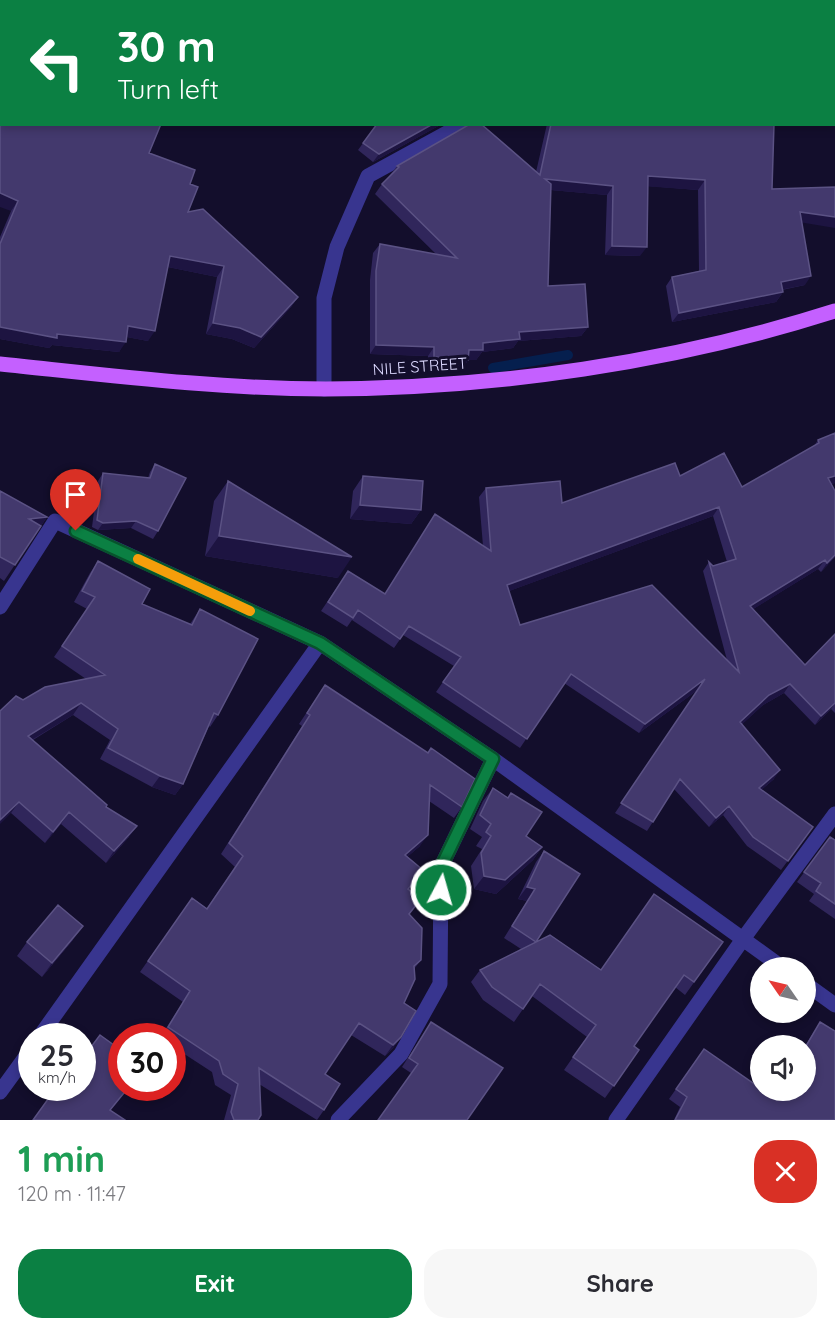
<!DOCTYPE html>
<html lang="en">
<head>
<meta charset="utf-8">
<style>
  body { margin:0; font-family:Quicksand,sans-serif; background:#f7f7f7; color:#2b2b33; height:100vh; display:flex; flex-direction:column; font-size:22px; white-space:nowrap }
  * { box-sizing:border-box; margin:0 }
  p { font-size:20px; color:#7c7c81 }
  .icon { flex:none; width:33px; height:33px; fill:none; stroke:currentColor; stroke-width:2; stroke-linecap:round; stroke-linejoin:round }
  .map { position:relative; height:1120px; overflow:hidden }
  .details { display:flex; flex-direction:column; background:#fff; flex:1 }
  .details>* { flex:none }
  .top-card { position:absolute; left:0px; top:0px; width:836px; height:126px; box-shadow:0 3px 9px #0003; background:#0b8043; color:#fff; overflow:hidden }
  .needle { width:39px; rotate:304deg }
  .fabs { position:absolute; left:750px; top:957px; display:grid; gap:12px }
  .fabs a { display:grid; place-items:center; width:66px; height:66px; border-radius:50%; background:#fff; box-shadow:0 3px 9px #0003; font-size:30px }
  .speed { position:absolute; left:18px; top:1023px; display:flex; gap:12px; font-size:30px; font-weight:700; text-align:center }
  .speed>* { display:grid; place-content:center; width:78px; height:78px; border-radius:50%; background:#fff; box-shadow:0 3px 9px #0003; line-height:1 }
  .speed small { font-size:15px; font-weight:400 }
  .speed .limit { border:9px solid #d22; background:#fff; color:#111 }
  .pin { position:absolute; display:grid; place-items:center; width:51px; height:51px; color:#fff; margin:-62px -26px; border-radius:50% 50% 50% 0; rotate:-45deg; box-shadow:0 0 6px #0007 }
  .pin .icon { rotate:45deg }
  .me { position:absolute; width:66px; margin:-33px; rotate:6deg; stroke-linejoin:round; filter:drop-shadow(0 0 4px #0008) }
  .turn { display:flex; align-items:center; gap:21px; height:126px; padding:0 18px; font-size:27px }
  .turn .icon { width:78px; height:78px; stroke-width:2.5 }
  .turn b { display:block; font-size:42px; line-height:51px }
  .round { display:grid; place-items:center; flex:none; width:63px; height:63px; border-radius:24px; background:#f7f7f7 }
  .overview { display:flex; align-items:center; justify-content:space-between; height:102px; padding:0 18px }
  h1 { font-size:36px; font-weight:700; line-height:45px; color:#1e9e55 }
  .primary-button { display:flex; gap:12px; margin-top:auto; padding:12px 18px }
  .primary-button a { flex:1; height:69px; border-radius:24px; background:#0b8043; color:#fff; font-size:24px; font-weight:700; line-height:69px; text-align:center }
  .primary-button a+a { background:#f7f7f7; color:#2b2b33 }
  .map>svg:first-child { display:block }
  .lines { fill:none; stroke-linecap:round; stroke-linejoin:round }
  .stream { stroke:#051f4e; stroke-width:10 }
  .minor { stroke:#38358f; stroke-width:15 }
  .major { stroke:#c460ff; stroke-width:15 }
  .wall { fill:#30265b; fill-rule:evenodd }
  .shaded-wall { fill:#1d1441 }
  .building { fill:#43396d; stroke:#5b5284; stroke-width:1.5; fill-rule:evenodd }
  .route-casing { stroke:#07532c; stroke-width:15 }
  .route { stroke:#0b8043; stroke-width:10 }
  .slow { stroke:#f59e0b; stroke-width:10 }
  .labels { text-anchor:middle; stroke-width:6; stroke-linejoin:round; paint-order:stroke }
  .street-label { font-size:16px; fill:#ddd9ff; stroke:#130e2c }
</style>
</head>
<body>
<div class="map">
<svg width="835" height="1120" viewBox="0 0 835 1120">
  <rect width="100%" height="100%" fill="#130e2c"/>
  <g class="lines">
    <path class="stream" d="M 493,368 L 568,355"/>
    <path class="minor" d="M 600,0 L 602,2
      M 518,2 L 519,0
      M 696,2 L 696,0
      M 834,95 L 835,95
      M 324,389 L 324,298 L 337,247 L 368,176 L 463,124
      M 0,607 L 55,521 L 320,643 L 493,759 L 783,968
      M 806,984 L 835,1005
      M 40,1036 L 320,643
      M 0,1092 L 32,1048
      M 338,1120 L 401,1054 L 440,984 L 441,867 L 493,759
      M 616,1120 L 743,939 L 835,814"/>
    <path class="major" d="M 0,364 C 107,375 218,389 326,389 C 497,388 672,363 835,311"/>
  </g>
  <path class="wall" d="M 167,0 L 260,0 L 260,2 L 168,2 Z
    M 375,0 L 427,0 L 426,2 L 377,2 Z
    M 2,124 L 149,153 L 190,184 L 188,212 L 298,297 L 291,307 L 254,348 L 232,339 L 206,334 L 217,277 L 168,267 L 148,341 L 127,337 L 119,352 L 52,345 L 49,348 L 0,339 L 0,237 L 11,211 Z
    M 377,124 L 442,124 L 373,162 L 358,150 Z
    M 547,124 L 774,124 L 772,189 L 802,222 L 805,285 L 782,290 L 783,292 L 776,302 L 672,322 L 666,286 L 672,277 L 699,271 L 698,190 L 648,186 L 640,256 L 605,255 L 607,195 L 551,190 L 548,286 L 588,327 L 581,336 L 518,341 L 513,348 L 482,352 L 476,360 L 468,360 L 462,369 L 427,367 L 428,356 L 370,354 L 370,280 L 373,253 L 380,244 L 437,255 L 375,194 L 382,184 L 390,175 L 397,166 L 536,172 Z
    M 835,433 L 835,483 L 831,484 L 835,557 L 821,572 L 818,569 L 753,609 L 805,665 L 835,634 L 835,713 L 831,709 L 815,725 L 784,693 L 763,705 L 742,724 L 774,779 L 761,790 L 813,827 L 781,870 L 747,846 L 723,815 L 709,827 L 674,789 L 647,831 L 615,813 L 699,689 L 639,733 L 564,683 L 520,748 L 436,692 L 454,666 L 403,635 L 394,648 L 352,620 L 347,627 L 321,611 L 348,571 L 385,594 L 435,514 L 483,546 L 479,497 L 486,488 L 562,503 L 680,476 L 742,487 L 814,446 L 818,440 ZM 713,516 L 727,562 L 713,566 L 709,562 L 703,571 L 727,660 L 520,625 L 509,591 Z
    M 155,464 L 158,531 L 153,539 L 131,528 L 98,530 L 92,527 L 98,481 L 103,473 L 148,478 L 150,472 Z
    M 363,476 L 421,510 L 411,524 L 350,519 L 353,491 Z
    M 228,481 L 338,578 L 205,556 L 214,501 Z
    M 0,491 L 47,517 L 4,581 L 0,578 Z
    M 98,561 L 142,604 L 190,624 L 200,609 L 218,715 L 210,727 L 209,726 L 183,784 L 175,795 L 152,787 L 100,759 L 110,740 L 73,715 L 33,740 L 106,807 L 129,837 L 106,863 L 61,824 L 45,843 L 11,813 L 23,700 L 86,679 L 54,657 L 87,609 L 74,602 L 90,573 Z
    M 325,685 L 462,807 L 454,818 L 429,801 L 420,846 L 407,857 L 423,870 L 409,890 L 409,914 L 421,960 L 414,969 L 404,1003 L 401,1037 L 393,1048 L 385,1056 L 351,1035 L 325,1074 L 324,1110 L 317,1120 L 259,1084 L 258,1120 L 224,1120 L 231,1095 L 215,1085 L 212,1072 L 172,1046 L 172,1036 L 161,1036 L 183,1002 L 140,972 L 192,898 L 207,908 L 235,867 L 221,854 L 302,726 L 299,724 Z
    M 493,788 L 526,836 L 542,847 L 533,860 L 496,894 L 474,889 L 471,866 L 482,849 L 476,846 L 482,837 L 470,829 L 483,801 Z
    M 830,837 L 835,840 L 835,919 L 809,901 L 814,894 L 797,882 Z
    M 544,851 L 536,942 L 601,970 L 723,942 L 685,995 L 675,987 L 634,1046 L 639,1050 L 605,1098 L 564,1070 L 587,1037 L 532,996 L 514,1022 L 483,1000 L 471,982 L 480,970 L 521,949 L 504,938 L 527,901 L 518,899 L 536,862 Z
    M 73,940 L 42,977 L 17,956 L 27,942 Z
    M 431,1022 L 467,1120 L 411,1073 L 402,1067 Z
    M 820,1022 L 835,1120 L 674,1120 L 680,1107 L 669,1099 L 704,1049 L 773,1097 L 777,1090 L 806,1090 L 805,1046 Z"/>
  <path class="shaded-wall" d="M 433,124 L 442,124 L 373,162 L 379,154 Z
    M 648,176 L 705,180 L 698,190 L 642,186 Z
    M 545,179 L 613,186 L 607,195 L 539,189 Z
    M 0,193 L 18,201 L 11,211 L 0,207 Z
    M 800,212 L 835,217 L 835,228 L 793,221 Z
    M 612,246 L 647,247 L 640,256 L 605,255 Z
    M 170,256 L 224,266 L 217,277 L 163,266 Z
    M 811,276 L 805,285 L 774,291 L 781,282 Z
    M 783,292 L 776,302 L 672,322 L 679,313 Z
    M 298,297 L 291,307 L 254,348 L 232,339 L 206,334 L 213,323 Z
    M 128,326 L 155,331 L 148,341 L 121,336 Z
    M 0,327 L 57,334 L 126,342 L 119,352 L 52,345 L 49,348 L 0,339 Z
    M 588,327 L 581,336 L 518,341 L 513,348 L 482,352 L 476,360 L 465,360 L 468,360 L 462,369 L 427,367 L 434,357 L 469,350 L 483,343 L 519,332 Z
    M 376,345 L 434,347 L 428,356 L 370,354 Z
    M 835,476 L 835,483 L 821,487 L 828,478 Z
    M 360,505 L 421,510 L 411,524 L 350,519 Z
    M 719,507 L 713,516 L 501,594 L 507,585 Z
    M 47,517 L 36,533 L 29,519 Z
    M 136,521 L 131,528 L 98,530 L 103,523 Z
    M 219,536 L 352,557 L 338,578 L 205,556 Z
    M 835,555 L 835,557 L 821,572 L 827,563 Z
    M 825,560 L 818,569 L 744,615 L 750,606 Z
    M 705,679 L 699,689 L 639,733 L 645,724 Z
    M 790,684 L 784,693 L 763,705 L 734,732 L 740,722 L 769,695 Z
    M 81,703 L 73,715 L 20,747 L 28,736 Z
    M 835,703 L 831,709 L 815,725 L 821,716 Z
    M 780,770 L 774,779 L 753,797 L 759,788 Z
    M 160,776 L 183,784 L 175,795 L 152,787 Z
    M 19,802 L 11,813 L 0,824 L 0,820 Z
    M 729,806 L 723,815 L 709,827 L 716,818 Z
    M 69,812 L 61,824 L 45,843 L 53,832 Z
    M 137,826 L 129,837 L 106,863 L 114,851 Z
    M 428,835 L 420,846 L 397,866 L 405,855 Z
    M 542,847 L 533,860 L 496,894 L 474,889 L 484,876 Z
    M 527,887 L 535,889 L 527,901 L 518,899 Z
    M 83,926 L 73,940 L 42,977 L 52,963 Z
    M 401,1037 L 393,1048 L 385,1056 L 393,1045 Z"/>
  <path class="building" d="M 177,0 L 260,0 L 260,2 L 178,2 Z
    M 331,0 L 340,0 L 344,2 L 330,2 Z
    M 400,0 L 426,0 L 425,2 L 402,2 Z
    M 615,0 L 686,0 L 685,2 L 615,2 Z
    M 733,0 L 826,0 L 826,2 L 733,2 Z
    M 0,72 L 2,74 L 2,124 L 161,124 L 149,153 L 195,170 L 190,184 L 198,187 L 188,212 L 203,209 L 298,297 L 261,337 L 240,328 L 213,323 L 224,266 L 170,256 L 155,331 L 128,326 L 126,342 L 57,334 L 57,338 L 0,327 L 0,244 L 18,201 L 0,193 Z
    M 377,124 L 433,124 L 379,154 L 363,143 Z
    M 470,124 L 481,124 L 540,175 L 551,124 L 774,124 L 772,189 L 835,187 L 835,217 L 800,212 L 811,276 L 781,282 L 783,292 L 679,313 L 672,277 L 706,270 L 705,180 L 648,176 L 647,247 L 612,246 L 613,186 L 545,179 L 551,184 L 548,286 L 585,284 L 588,327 L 519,332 L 520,339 L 483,343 L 483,350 L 469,350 L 468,360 L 434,357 L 434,347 L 376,345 L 376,271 L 380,244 L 457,258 L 382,184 L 399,167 L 397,166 Z
    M 835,433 L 835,476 L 828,478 L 835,491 L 835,555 L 827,563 L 825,560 L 750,606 L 805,665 L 835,634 L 835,703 L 821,716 L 790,684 L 769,695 L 740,722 L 780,770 L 759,788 L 813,827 L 788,861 L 753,837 L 729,806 L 716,818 L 680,779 L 653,822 L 621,803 L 705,679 L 645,724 L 571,674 L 527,739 L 443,682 L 461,657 L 409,626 L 400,639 L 358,610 L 353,618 L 328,602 L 348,571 L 385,594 L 435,514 L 491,551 L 486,488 L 560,481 L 562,503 L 675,463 L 680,476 L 724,453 L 742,487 L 819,443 L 818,440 ZM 719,507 L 736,559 L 713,566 L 709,562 L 739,672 L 652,585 L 520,625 L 507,585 Z
    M 155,464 L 186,478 L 158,531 L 136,521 L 103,523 L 97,520 L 103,473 L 150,478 Z
    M 363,476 L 423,481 L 421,510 L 360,505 Z
    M 228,481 L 352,557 L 219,536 Z
    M 0,491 L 47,517 L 29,519 L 41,526 L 15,565 L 0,557 Z
    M 98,561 L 150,589 L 142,604 L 192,625 L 200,609 L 258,639 L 218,715 L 214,713 L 183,784 L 160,776 L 108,748 L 118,729 L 81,703 L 28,736 L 107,805 L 106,807 L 137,826 L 114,851 L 69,812 L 53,832 L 19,802 L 0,820 L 0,711 L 16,696 L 23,700 L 45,687 L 105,675 L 62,646 L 95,597 L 82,591 Z
    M 325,685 L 428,753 L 431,748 L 475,779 L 462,807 L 430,785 L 428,835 L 405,855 L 423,870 L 408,889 L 421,899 L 409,914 L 422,928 L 421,960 L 414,966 L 415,979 L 404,1003 L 416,1011 L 401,1037 L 393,1045 L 359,1023 L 325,1074 L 340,1084 L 324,1110 L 259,1068 L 261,1115 L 258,1120 L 234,1120 L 231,1112 L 238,1084 L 223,1074 L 219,1061 L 168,1027 L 190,991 L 148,961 L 192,898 L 207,909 L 243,856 L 229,843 L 310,715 L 307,713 Z
    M 493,788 L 508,798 L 511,793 L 542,812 L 526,836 L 542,847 L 505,880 L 484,876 L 481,853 L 491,836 L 486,832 L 491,824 L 480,815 Z
    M 830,837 L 835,840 L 835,904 L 816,891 L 821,883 L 804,872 Z
    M 544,851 L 580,874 L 536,942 L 512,926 L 535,889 L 527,887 Z
    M 654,894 L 723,942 L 694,982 L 684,975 L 634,1046 L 639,1050 L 614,1086 L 573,1057 L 596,1025 L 540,984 L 523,1009 L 492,987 L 480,970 L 550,935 L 601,970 Z
    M 58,905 L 83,926 L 52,963 L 27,942 Z
    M 431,1022 L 503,1068 L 467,1120 L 378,1120 L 418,1064 L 409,1058 Z
    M 820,1022 L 835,1031 L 835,1120 L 675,1120 L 687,1097 L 676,1089 L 704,1049 L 760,1088 L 760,1090 L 764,1090 L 773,1097 L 777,1090 L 806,1090 L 806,1046 Z
    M 100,1035 L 122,1051 L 122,1088 L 128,1088 L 110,1110 L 125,1120 L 33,1120 L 56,1088 L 82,1088 L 82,1059 Z"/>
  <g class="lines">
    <g class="route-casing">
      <path id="route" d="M 76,531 L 320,643 L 493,759 L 441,867 L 441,890"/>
    </g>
    <use href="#route" class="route"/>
    <path class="slow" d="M 138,559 L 250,611"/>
  </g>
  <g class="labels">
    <g class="street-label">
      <text transform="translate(420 366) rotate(-4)" y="6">NILE STREET</text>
    </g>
  </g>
</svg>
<div class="fabs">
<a><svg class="needle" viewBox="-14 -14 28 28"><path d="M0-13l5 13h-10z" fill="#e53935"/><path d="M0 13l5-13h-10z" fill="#7c7c81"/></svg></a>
<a><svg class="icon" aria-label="sound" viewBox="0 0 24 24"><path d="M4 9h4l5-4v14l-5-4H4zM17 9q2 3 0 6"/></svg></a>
</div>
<div class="speed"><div>25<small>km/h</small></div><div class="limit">30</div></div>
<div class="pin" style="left:76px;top:531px;background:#d93025"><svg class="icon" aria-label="arrive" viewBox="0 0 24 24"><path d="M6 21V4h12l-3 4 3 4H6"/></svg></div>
<svg class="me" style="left:441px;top:890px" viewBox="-20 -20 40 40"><circle r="17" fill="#0b8043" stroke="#fff" stroke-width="3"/><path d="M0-11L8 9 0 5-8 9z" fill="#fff"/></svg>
<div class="top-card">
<div class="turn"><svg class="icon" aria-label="left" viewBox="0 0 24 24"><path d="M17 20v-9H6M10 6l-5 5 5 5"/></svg><div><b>30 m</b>Turn left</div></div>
</div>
</div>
<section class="details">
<div class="overview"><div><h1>1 min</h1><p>120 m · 11:47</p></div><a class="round" style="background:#d93025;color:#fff"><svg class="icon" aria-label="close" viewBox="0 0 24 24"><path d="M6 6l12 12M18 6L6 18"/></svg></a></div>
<div class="primary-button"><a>Exit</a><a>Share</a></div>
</section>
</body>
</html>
